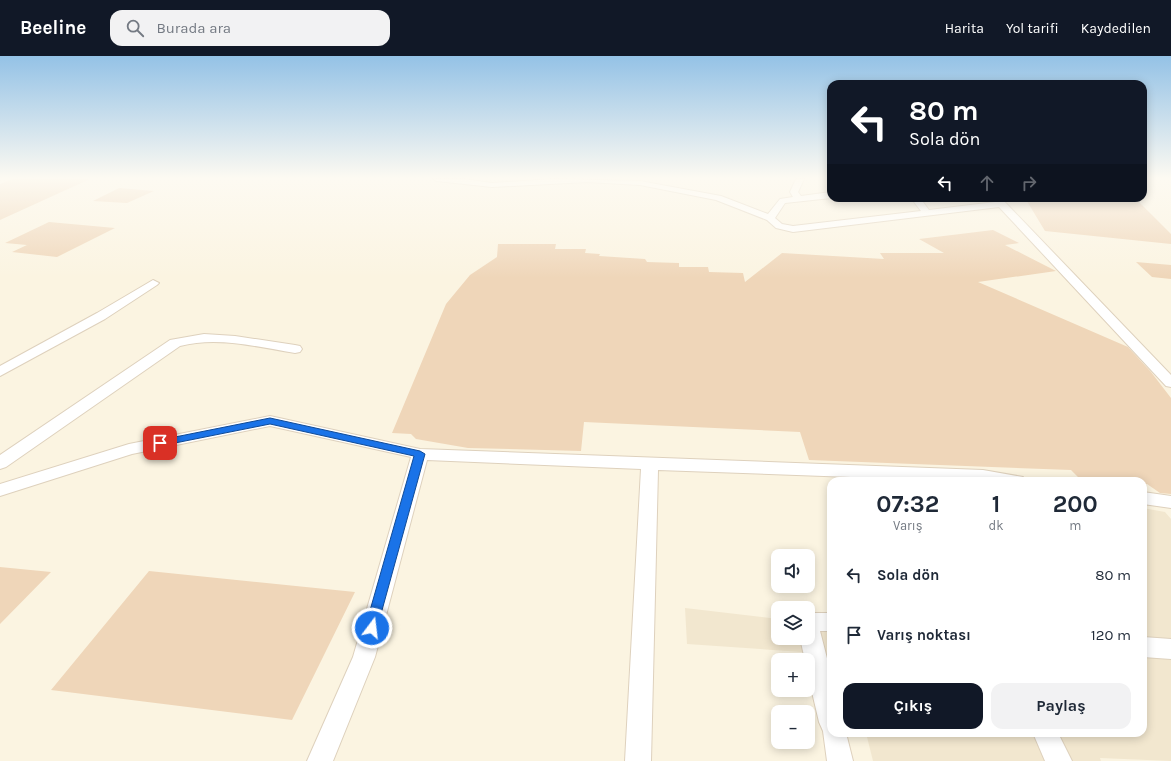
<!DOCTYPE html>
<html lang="tr">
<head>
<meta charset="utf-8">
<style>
  body { margin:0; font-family:Karla,sans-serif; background:#f2f2f3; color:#1f2937; height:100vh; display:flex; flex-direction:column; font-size:15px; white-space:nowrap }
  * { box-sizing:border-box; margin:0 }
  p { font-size:13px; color:#747a83 }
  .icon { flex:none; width:22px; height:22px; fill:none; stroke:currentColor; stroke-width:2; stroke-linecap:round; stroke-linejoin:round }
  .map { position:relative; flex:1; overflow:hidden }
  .panel { position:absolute; left:827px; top:421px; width:320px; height:260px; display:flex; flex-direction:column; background:#fff; border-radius:12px; box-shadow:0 2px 10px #0003 }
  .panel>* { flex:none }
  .banner { position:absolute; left:827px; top:24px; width:320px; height:122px; border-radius:12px; box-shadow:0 2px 10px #0003; background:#111827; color:#fff; overflow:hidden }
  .controls { position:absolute; left:771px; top:493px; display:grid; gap:8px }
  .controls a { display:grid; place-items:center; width:44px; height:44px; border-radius:8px; background:#fff; box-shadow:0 2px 10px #0003; font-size:20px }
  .pin { position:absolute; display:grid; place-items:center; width:34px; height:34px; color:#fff; margin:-17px; border-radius:8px; box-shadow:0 2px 6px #0006 }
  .me { position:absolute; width:44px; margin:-22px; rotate:15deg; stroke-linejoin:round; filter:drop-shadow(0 0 3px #0008) }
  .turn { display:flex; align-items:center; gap:14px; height:84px; padding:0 16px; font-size:18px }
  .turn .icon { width:52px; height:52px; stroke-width:2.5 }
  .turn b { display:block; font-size:28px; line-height:34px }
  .lanes { display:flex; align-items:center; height:38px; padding:0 16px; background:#0003; justify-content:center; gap:20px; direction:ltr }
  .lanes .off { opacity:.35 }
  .eta { display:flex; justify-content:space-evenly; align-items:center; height:68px; text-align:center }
  .eta b { font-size:24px; font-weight:700; line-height:28px }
  .button { display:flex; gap:8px; margin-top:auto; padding:8px 16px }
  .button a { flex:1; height:46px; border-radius:12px; background:#111827; color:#fff; font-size:16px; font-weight:700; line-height:46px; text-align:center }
  .button a+a { background:#f2f2f3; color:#1f2937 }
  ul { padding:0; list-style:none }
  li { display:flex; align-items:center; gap:12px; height:60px; padding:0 16px }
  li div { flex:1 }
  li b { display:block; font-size:15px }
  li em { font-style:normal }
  header { display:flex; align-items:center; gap:24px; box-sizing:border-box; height:56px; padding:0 20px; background:#111827; color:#fff }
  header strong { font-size:19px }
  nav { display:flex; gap:22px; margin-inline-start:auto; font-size:14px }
  .search { width:280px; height:36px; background:#f2f2f3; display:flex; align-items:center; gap:10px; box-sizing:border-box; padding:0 14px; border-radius:12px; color:#747a83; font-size:15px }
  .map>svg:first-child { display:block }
  .residential { fill:#f2e7cf }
  .building { fill:#efd6b9 }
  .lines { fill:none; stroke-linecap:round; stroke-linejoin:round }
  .minor-casing { stroke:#ded1bd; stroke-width:2 }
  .minor { fill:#fff; fill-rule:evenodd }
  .route { fill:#1a73e8; stroke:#114b97 }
</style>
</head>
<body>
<header>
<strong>Beeline</strong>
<div class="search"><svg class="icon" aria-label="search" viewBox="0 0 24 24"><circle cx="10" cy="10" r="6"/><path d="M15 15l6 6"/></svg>Burada ara</div>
<nav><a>Harita</a><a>Yol tarifi</a><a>Kaydedilen</a></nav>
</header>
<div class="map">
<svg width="1171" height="705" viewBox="0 0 1171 705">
  <rect width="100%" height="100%" fill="#fbf4e1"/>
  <path class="residential" d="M 1143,452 L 1165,456 L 1171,463 L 1171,705 L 1100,702 L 1101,705 L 873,705 L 866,677 L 1143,677 Z
    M 685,552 L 778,563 L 778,582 L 808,582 L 808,566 L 831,569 L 831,598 L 687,588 Z"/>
  <path class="building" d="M 13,123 L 90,123 L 0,164 L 0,128 Z
    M 119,132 L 154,135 L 127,147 L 93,145 Z
    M 1025,142 L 1113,142 L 1137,144 L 1171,178 L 1171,188 L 1045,175 Z
    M 49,166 L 115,172 L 57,201 L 12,196 L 27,189 L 5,187 Z
    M 993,174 L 1019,187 L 1005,189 L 1056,215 L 978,226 L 1128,291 L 1151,316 L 1171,342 L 1171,438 L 1160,437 L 1147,428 L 1143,428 L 1143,425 L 1081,424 L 1071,414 L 809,404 L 800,376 L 584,366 L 581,395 L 468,392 L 416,383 L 411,378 L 392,377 L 446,248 L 470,219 L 497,201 L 498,188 L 556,188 L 555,193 L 586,193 L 585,197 L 600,198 L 599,200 L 645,203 L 647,206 L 679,207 L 679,211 L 708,211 L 709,216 L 743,217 L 745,226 L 782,197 L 884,203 L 880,197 L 944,197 L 919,183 Z
    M 1136,206 L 1171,209 L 1171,223 L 1152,221 Z
    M 0,511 L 51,516 L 0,568 Z
    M 149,515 L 355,536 L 292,664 L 51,634 Z"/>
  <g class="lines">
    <g class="minor-casing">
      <path id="minor" d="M 433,123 L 463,123 L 492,127 L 553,123 L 640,125 L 721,140 L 768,158 L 780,143 L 793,141 L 790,136 L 796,123 L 804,123 L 798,136 L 801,140 L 831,136 L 831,142 L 785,147 L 775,162 L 782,168 L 793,170 L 921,155 L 911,142 L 920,142 L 929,154 L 995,146 L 992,142 L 1001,142 L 1171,319 L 1171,331 L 1166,330 L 999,151 L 793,176 L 776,172 L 767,164 L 716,144 L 640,129 L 587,126 L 492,131 L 437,125 Z
        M 153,224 L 159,227 L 157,229 L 105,263 L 0,320 L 0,310 L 97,257 Z
        M 204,278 L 235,280 L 295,289 L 300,290 L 302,293 L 300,296 L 295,297 C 257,291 218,280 180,290 L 6,411 L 0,413 L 0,399 L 170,284 Z
        M 270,360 L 420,393 L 983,414 L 1023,421 L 1026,425 L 961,425 L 658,414 L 651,705 L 625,705 L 641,413 L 427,404 L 375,601 L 333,705 L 307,705 L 353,601 L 411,401 L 270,370 L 132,398 L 0,440 L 0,428 L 129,388 Z
        M 1143,436 L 1171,440 L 1171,452 L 1143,448 Z
        M 808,557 L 831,557 L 831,575 L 820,575 L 831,618 L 831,677 L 846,677 L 853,705 L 827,705 L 823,675 L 819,666 L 808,619 L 808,604 L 805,604 L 800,582 L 808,582 Z
        M 1143,581 L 1171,583 L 1171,603 L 1143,601 Z
        M 1033,677 L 1058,677 L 1072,705 L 1045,705 Z"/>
    </g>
    <use href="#minor" class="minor"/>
  </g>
  <linearGradient id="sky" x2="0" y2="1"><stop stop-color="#94c2e6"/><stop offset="0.55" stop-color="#fdfaf2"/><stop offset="1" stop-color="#fdfaf2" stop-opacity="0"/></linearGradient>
  <rect width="1171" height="222" fill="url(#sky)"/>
  <path class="route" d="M 270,362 L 420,395 L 425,398 L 376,576 L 372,578 L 367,576 L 365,572 L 414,400 L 270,368 L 160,390 L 155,387 L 160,384 Z"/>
</svg>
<div class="controls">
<a><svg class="icon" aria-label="sound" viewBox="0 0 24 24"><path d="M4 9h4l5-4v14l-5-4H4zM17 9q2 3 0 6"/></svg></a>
<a><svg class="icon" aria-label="layers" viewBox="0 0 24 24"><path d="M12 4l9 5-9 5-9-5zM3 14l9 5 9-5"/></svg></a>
<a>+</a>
<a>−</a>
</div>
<div class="pin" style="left:160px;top:387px;background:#d93025"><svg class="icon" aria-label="arrive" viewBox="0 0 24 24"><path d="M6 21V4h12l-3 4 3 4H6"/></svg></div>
<svg class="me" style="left:372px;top:572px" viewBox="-20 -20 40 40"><circle r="17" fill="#1a73e8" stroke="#fff" stroke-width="3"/><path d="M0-11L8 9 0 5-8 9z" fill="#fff"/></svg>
<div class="banner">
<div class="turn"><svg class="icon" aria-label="left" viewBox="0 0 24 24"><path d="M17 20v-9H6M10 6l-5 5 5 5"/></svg><div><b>80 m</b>Sola dön</div></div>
<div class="lanes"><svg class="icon" aria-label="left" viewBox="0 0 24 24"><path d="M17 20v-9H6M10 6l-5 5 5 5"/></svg><svg class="icon off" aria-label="ahead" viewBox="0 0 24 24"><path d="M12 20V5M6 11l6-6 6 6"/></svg><svg class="icon off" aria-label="right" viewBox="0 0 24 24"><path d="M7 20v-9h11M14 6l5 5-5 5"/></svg></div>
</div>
<section class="panel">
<div class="eta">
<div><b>07:32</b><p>Varış</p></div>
<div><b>1</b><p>dk</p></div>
<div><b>200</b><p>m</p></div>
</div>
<ul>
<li><svg class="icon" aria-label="left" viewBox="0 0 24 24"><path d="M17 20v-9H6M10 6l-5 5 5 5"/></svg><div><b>Sola dön</b></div><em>80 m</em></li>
<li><svg class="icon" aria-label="arrive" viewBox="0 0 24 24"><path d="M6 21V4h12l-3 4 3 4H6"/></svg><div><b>Varış noktası</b></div><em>120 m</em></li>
</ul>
<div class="button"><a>Çıkış</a><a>Paylaş</a></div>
</section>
</div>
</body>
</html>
